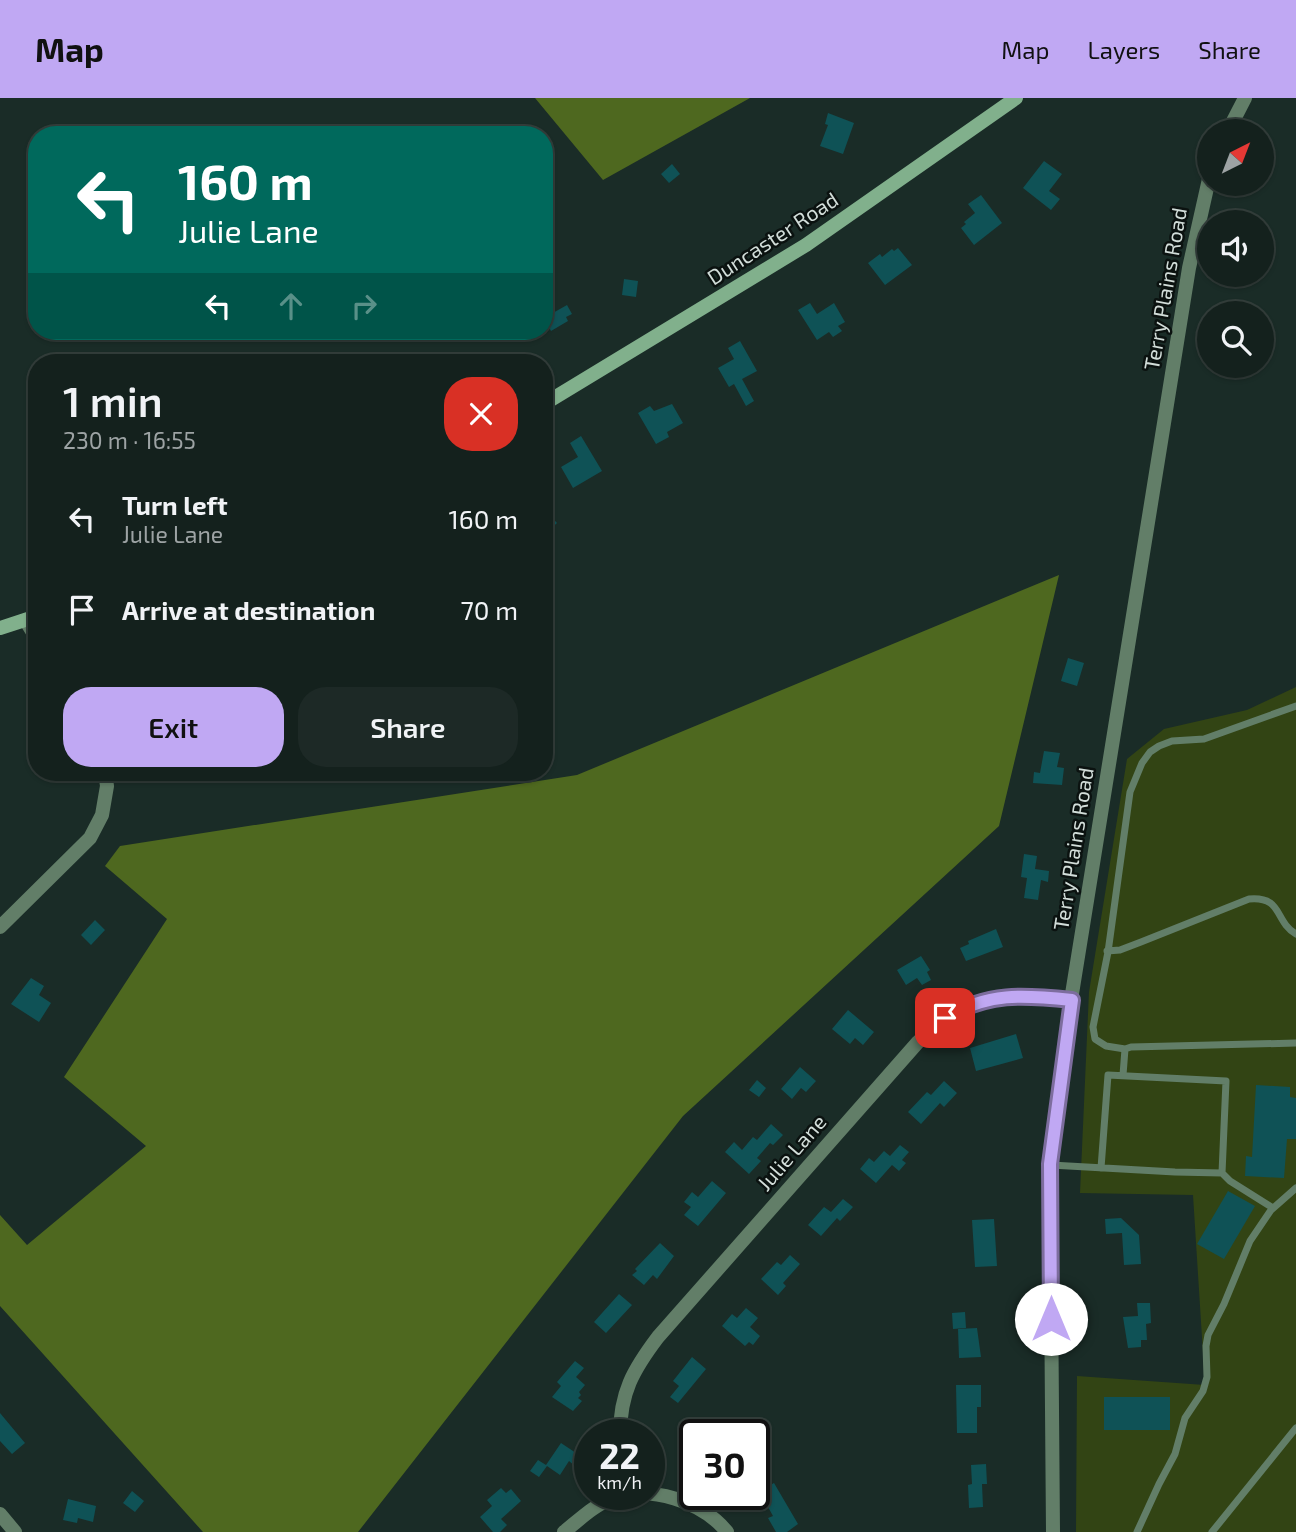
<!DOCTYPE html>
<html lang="en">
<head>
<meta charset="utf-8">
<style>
  body { margin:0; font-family:"Exo 2",sans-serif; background:#1d2926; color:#f1f3f6; height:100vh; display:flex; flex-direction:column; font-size:26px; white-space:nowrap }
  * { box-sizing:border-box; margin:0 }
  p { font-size:23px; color:#9da3a4 }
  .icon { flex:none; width:38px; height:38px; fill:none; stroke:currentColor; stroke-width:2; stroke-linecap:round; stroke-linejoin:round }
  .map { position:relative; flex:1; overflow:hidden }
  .drawer { position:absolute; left:28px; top:256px; width:525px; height:427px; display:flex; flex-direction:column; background:#14211d; border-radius:28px; box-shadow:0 2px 5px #0004,0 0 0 2px #333e3b }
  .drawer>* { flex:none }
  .top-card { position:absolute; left:28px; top:28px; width:525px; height:214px; border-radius:28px; box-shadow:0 2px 5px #0004,0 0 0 2px #333e3b; background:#00695c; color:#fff; overflow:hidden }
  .needle { width:46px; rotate:42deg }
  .tools { position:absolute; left:1197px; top:21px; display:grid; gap:14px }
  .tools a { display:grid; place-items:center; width:77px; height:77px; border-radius:50%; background:#14211d; box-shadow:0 2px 5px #0004,0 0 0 2px #333e3b; font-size:35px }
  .speed { position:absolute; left:574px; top:1321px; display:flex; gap:14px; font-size:35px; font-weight:700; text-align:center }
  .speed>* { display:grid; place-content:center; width:91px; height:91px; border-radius:50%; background:#14211d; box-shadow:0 2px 5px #0004,0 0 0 2px #333e3b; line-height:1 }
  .speed small { font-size:18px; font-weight:400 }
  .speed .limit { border:4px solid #111; border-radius:10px; background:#fff; color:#111 }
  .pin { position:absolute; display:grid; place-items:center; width:60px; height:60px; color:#fff; margin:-30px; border-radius:14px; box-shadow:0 4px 10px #0006 }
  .me { position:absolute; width:77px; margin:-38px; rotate:0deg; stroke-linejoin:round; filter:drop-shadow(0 0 5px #0008) }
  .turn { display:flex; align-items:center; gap:24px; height:147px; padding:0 35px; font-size:32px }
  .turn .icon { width:91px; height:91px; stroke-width:2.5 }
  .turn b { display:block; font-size:49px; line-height:60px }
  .lanes { display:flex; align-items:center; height:66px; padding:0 35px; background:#0003; justify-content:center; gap:35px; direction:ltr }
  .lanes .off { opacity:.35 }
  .round { display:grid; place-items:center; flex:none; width:74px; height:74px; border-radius:28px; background:#1d2926 }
  .headline { display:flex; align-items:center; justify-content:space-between; height:119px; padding:0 35px }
  h1 { font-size:42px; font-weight:600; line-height:52px }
  .primary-button { display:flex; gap:14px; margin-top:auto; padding:14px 35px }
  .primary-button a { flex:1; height:80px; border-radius:28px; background:#c0a8f3; color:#111; font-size:28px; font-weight:600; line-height:80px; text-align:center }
  .primary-button a+a { background:#1d2926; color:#f1f3f6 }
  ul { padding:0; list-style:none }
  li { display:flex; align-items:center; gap:21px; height:91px; padding:0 35px }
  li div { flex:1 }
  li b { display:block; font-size:26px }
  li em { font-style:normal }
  header { display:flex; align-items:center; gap:42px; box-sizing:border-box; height:98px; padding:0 35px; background:#c0a8f3; color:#111 }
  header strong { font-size:33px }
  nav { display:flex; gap:38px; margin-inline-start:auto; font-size:24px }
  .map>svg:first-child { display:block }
  .green { fill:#324414 }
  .forest { fill:#4e681f }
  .building { fill:#0f5256 }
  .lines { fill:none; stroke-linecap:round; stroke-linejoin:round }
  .lane { stroke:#627e68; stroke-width:7 }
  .street { stroke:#627e68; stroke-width:14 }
  .secondary { stroke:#81b08c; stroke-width:14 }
  .route-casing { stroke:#7d6d9e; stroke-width:18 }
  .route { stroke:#c0a8f3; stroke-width:12 }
  .labels { text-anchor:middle; stroke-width:5; stroke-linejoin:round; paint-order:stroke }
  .street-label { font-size:21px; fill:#d2ddd9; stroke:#0b1210 }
</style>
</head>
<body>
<header>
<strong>Map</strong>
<nav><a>Map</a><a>Layers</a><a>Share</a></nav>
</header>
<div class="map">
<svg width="1296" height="1434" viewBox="0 0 1296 1434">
  <rect width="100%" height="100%" fill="#1a2c27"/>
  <path class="green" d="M 1296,589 L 1296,1434 L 1076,1434 L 1077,1278 L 1205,1287 L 1193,1097 L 1080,1095 L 1089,894 L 1127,661 L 1164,631 L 1247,612 Z"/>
  <path class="forest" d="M 535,0 L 750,0 L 603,82 Z
    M 1059,477 L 999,728 L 683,1018 L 358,1434 L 203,1434 L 0,1208 L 0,1117 L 27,1147 L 146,1048 L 64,979 L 167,821 L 105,768 L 120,748 L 577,677 Z"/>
  <path class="building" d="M 828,15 L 854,25 L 843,56 L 820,48 L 828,27 L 825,26 Z
    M 1044,63 L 1062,76 L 1049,93 L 1060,101 L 1051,112 L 1023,90 Z
    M 672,66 L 680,76 L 669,85 L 661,76 Z
    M 981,97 L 1002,125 L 974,147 L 961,130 L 966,126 L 964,124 L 975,115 L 968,106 Z
    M 898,150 L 912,167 L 885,187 L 868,165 L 880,156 L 882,159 L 892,151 L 894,153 Z
    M 624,181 L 638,183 L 636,199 L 622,197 Z
    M 810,205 L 817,216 L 834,205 L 845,224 L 838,228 L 842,233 L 833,239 L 829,234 L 817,242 L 798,212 Z
    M 567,207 L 572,216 L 566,219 L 568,223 L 551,233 L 544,220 Z
    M 740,243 L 757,273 L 742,281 L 754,303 L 746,308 L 734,286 L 729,289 L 718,270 L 734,261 L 728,250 Z
    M 672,306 L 683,325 L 667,334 L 669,339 L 656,346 L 638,315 L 650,308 L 654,313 Z
    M 581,338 L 602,373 L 573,390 L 561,369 L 578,359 L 570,345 Z
    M 544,411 L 557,425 L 544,437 Z
    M 1068,560 L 1084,565 L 1077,588 L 1061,583 Z
    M 1044,653 L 1060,655 L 1057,669 L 1064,670 L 1062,687 L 1033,685 L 1034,674 L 1040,675 Z
    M 1024,756 L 1037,758 L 1035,771 L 1049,773 L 1048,784 L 1041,782 L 1038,802 L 1024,800 L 1027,780 L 1021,779 Z
    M 95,822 L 105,832 L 91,847 L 81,837 Z
    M 996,831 L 1003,849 L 966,863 L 960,850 L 969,846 L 968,843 Z
    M 921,858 L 930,872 L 927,874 L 931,882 L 922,887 L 917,880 L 906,887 L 897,872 Z
    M 31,880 L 44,888 L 39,897 L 51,905 L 39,924 L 11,906 Z
    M 848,912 L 874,934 L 863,947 L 855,940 L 850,946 L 832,931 Z
    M 1016,936 L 1023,960 L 976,973 L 970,950 Z
    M 800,969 L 816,983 L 806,994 L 801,990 L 792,1001 L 781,991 Z
    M 757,982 L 766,990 L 759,999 L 749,992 Z
    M 944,983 L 957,995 L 944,1009 L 940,1005 L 921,1026 L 908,1014 L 927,994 L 931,997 Z
    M 1256,987 L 1290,989 L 1290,999 L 1296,1000 L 1296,1041 L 1287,1041 L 1284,1080 L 1245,1078 L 1246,1058 L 1252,1059 Z
    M 771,1026 L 783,1037 L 773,1047 L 770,1045 L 757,1060 L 761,1063 L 749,1076 L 725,1054 L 734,1044 L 742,1052 L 753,1039 L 757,1042 Z
    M 900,1047 L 909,1054 L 902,1062 L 906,1065 L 899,1073 L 892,1067 L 876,1085 L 860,1071 L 869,1060 L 874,1064 L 884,1053 L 890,1058 Z
    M 712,1083 L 726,1095 L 698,1128 L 684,1117 L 691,1109 L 684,1104 L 692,1094 L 698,1099 Z
    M 1228,1093 L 1255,1108 L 1224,1161 L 1197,1146 Z
    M 843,1101 L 853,1109 L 840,1123 L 837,1120 L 821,1138 L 808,1127 L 824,1109 L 831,1114 Z
    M 1121,1120 L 1139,1137 L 1141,1166 L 1124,1167 L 1122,1135 L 1106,1136 L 1105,1121 Z
    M 994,1121 L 997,1168 L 975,1169 L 972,1122 Z
    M 660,1145 L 674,1158 L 657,1181 L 653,1177 L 644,1187 L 632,1177 L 637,1173 L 635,1171 Z
    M 790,1157 L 800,1166 L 783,1185 L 786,1188 L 778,1197 L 761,1181 L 777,1164 L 781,1167 Z
    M 619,1196 L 632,1207 L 606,1235 L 594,1224 Z
    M 1137,1205 L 1150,1205 L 1151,1225 L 1146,1226 L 1147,1242 L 1141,1242 L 1141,1249 L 1128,1250 L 1123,1219 L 1138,1218 Z
    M 746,1210 L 758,1220 L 750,1229 L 760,1238 L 753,1247 L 749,1244 L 745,1248 L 722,1228 L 732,1216 L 737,1220 Z
    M 965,1214 L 966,1230 L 953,1231 L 952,1215 Z
    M 977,1230 L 981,1259 L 959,1260 L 958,1231 Z
    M 692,1259 L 706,1271 L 678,1305 L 670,1299 L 679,1288 L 673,1283 Z
    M 575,1263 L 584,1270 L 576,1279 L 585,1287 L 579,1294 L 581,1297 L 578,1300 L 582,1303 L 573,1313 L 552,1299 L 561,1288 L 557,1284 Z
    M 956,1287 L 981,1287 L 981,1309 L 977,1309 L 977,1335 L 957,1335 Z
    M 1104,1299 L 1170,1299 L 1170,1332 L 1104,1332 Z
    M 0,1315 L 25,1345 L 12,1356 L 0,1343 Z
    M 561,1345 L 582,1359 L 575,1368 L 569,1363 L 560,1377 L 547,1368 L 539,1379 L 530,1373 L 538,1362 L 546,1367 Z
    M 986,1366 L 987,1386 L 982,1386 L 983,1409 L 969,1410 L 968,1387 L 972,1386 L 971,1367 Z
    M 774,1385 L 798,1426 L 787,1434 L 776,1434 L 768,1420 L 773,1418 L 759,1393 Z
    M 501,1390 L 506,1395 L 511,1391 L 521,1403 L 501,1421 L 507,1427 L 500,1434 L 493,1434 L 480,1419 L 492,1408 L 487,1402 Z
    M 132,1393 L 144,1403 L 135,1414 L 123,1405 Z
    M 68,1401 L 96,1408 L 93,1424 L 78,1420 L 77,1425 L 63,1422 Z"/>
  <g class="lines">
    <path class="lane" d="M 1107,853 L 1120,852 L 1141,844 L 1249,801 C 1283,798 1274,823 1296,836
      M 1125,951 L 1106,948 L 1095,941 L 1093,929 L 1108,854 L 1130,694 L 1142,665 L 1150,654 L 1159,648 L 1172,643 L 1204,641 L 1296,608
      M 1123,977 L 1125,951 L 1131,949 L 1296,945
      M 1051,1067 L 1175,1074 L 1222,1075 L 1226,983 L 1108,977 L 1101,1070
      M 1222,1075 L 1230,1083 L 1273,1110
      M 1137,1434 L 1159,1386 L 1175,1356 L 1185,1320 L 1203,1293 L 1207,1279 L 1206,1248 L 1208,1237 L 1224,1206 L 1250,1143 L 1271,1112 L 1296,1090
      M 1212,1434 L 1296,1330"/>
    <path class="street" d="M 1228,33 L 1245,0
      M 26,523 L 37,541
      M 0,829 L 90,740 L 102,717 L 107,688 L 105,674
      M 620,1337 C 620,1295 633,1272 658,1239 L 918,944 C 932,932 945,919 962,910 C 996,893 1035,898 1071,902
      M 0,1416 L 15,1434
      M 564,1434 C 579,1422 594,1407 613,1400 C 650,1387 702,1403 727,1434
      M 1053,1434 L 1050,1066 L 1071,902 L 1189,170 L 1209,81"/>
    <path class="secondary" d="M 544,306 L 806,147 L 1016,0
      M 0,530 L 37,518"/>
  </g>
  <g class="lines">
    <g class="route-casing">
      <path id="route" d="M 945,920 C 988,894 1023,897 1072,902 L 1050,1066 L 1051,1221"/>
    </g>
    <use href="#route" class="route"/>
  </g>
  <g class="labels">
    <g class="street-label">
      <text transform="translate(773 141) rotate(-33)" y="7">Duncaster Road</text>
      <text transform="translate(1166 191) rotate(-80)" y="7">Terry Plains Road</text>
      <text transform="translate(1074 751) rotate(-81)" y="7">Terry Plains Road</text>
      <text transform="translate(792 1055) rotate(-49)" y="7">Julie Lane</text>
    </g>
  </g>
</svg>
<div class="tools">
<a><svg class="needle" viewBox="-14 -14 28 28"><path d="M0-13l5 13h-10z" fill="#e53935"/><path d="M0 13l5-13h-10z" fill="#9da3a4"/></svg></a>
<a><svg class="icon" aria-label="sound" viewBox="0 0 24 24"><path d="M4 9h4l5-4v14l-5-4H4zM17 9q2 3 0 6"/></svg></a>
<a><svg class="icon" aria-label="search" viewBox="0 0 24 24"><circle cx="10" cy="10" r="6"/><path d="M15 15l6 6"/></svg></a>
</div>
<div class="speed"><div>22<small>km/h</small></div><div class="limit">30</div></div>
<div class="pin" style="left:945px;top:920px;background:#d93025"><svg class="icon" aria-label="arrive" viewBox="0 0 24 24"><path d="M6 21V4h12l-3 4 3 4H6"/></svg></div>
<svg class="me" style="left:1051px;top:1221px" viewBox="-20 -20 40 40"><circle r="19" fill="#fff"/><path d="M0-13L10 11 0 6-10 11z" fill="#c0a8f3"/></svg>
<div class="top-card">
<div class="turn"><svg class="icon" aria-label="left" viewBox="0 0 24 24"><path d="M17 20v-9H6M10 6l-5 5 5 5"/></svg><div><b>160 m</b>Julie Lane</div></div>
<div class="lanes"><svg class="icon" aria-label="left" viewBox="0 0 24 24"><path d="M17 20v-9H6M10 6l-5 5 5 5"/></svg><svg class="icon off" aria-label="ahead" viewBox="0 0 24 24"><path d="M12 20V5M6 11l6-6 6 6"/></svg><svg class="icon off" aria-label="right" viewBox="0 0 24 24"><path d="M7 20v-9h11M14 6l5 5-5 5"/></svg></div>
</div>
<section class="drawer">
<div class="headline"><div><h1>1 min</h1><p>230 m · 16:55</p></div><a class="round" style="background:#d93025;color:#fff"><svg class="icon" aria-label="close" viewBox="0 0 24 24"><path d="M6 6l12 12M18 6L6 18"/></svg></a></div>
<ul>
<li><svg class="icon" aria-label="left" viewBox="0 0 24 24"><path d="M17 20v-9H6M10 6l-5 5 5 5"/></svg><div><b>Turn left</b><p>Julie Lane</p></div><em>160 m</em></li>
<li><svg class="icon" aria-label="arrive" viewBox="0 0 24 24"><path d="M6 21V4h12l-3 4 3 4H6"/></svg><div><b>Arrive at destination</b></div><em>70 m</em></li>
</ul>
<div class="primary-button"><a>Exit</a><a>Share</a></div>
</section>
</div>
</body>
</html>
